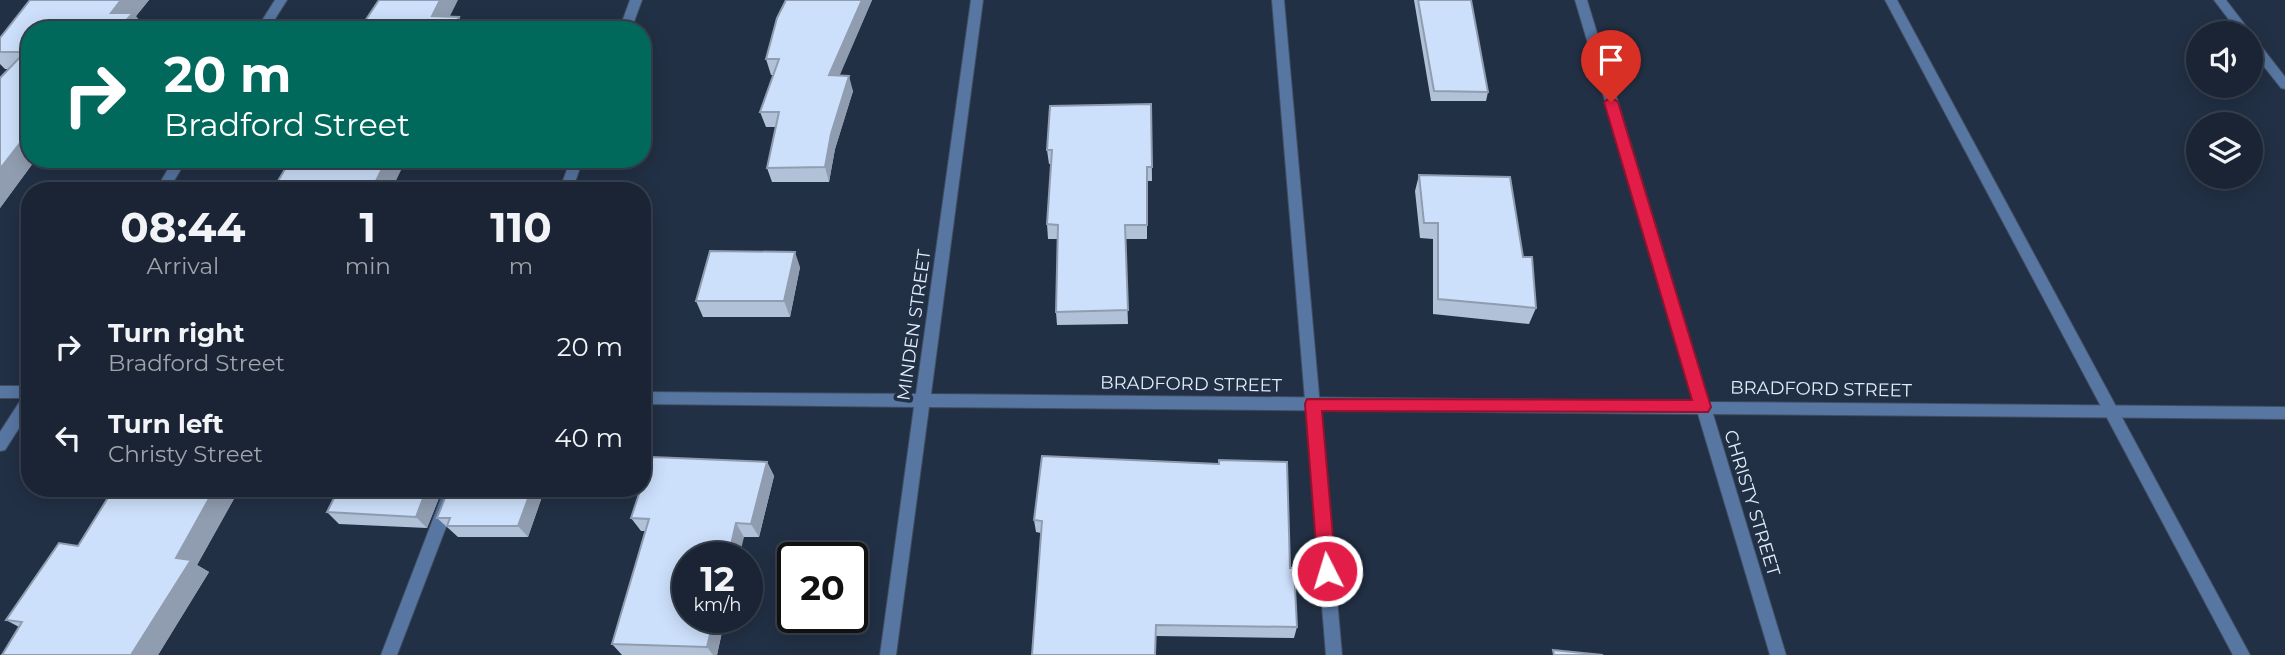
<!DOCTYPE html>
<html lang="en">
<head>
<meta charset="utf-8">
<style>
  body { margin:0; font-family:Montserrat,sans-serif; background:#232c3c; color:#f1f3f6; height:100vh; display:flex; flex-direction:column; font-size:26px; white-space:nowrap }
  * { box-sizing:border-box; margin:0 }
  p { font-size:23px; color:#9fa4ac }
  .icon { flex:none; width:38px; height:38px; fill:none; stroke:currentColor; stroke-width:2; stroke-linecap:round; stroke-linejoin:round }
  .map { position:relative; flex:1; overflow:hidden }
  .sheet { position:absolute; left:21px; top:182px; width:630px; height:315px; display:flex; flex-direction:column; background:#1a2434; border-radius:28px; box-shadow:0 4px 18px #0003,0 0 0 2px #38414f }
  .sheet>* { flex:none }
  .guide { position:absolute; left:21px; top:21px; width:630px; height:147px; border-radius:28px; box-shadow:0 4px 18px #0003,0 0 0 2px #38414f; background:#00695c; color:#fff; overflow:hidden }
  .controls { position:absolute; left:2186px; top:21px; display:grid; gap:14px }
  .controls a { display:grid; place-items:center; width:77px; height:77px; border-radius:50%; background:#1a2434; box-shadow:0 4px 18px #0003,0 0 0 2px #38414f; font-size:35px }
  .speed { position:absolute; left:672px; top:542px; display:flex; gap:14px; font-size:35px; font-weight:700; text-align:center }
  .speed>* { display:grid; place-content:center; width:91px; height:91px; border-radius:50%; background:#1a2434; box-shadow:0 4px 18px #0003,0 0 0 2px #38414f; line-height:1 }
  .speed small { font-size:18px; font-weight:400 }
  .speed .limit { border:4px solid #111; border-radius:10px; background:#fff; color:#111 }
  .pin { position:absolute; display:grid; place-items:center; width:60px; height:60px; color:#fff; margin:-72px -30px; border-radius:50% 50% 50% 0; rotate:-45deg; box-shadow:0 0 7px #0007 }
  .pin .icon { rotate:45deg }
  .me { position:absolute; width:77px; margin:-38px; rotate:355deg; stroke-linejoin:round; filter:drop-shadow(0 0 5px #0008) }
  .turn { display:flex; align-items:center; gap:24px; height:147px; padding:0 28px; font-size:32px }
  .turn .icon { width:91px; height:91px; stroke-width:2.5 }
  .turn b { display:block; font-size:49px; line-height:60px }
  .eta { display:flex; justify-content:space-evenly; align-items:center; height:119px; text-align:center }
  .eta b { font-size:42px; font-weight:700; line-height:49px }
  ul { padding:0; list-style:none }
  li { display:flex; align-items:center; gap:21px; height:91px; padding:0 28px }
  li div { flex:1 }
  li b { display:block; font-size:26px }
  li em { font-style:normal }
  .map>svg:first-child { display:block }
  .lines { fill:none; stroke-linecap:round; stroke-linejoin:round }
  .lane-casing { stroke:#414e62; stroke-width:2 }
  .street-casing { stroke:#414e62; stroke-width:2 }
  .lane { fill:#5776a1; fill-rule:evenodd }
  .street { fill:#5776a1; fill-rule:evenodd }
  .wall { fill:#b0c1d8 }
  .shaded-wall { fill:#909db0 }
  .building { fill:#cde0fb; stroke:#909db0; stroke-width:2 }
  .route { fill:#e11d48; stroke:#92132f; stroke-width:2 }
  .labels { text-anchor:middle; stroke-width:7; stroke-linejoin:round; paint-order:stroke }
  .street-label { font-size:18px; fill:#e3ecfa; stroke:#223045 }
</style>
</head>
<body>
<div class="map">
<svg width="2285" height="655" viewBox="0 0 2285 655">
  <rect width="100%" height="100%" fill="#223045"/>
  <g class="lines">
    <g class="lane-casing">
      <path id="lane" d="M 630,0 L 642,0 L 631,30 L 619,30 Z
        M 1272,0 L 1284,0 L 1342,655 L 1326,655 Z
        M 1885,0 L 1897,0 L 2250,655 L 2233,655 Z
        M 571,159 L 583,159 L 572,191 L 559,191 Z
        M 445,488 L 461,488 L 397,655 L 381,655 Z"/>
    </g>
    <g class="street-casing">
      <path id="street" d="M 275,0 L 287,0 L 268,30 L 256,30 Z
        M 971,0 L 983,0 L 931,394 L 1694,401 L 1575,0 L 1587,0 L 1709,402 L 2285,407 L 2285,419 L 1713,414 L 1786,655 L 1770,655 L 1698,414 L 929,407 L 896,655 L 880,655 L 914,407 L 642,404 L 642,392 L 916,394 Z
        M 2214,0 L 2226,0 L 2249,30 L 2251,33 L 2239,33 Z
        M 2250,36 L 2254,37 L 2285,77 L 2285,89 L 2281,88 L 2250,49 Z
        M 174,159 L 187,159 L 168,191 L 155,191 Z
        M 0,386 L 30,386 L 30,411 L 5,450 L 0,451 L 0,432 L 22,398 L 0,398 Z"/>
    </g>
    <use href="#lane" class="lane"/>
    <use href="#street" class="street"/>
  </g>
  <path class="wall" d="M 30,0 L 149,0 L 136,16 L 30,30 L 30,159 L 36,159 L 0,208 L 0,78 L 8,69 L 5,69 L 0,64 L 0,38 Z
    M 786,0 L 872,0 L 839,76 L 853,91 L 835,149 L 829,182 L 772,182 L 767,168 L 776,127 L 766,127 L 760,112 L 774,75 L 771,75 L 766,59 Z
    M 1414,0 L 1471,0 L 1488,92 L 1486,101 L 1431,101 Z
    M 1151,104 L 1152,181 L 1147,181 L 1147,239 L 1125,239 L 1128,324 L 1057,325 L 1056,312 L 1058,239 L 1048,239 L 1047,224 L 1051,164 L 1049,164 L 1047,150 Z
    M 291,159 L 428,159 L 425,165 Z
    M 1419,175 L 1523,257 L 1536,308 L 1529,324 L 1433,314 L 1433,239 L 1420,238 L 1415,191 Z
    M 800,267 L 790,317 L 703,317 L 696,301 Z
    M 1042,456 L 1290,568 L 1297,627 L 1294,638 L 1156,636 L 1041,533 L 1036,532 L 1034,520 Z
    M 767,462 L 774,476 L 759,537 L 744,537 L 688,618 L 725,618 L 717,655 L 622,655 L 612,644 L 645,531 L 641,531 L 631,518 Z
    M 114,488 L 240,488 L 197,565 L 209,572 L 158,655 L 2,655 L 19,627 L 6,620 L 78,546 Z
    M 443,488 L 427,528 L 339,524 L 327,512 Z
    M 545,488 L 528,537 L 458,537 L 437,518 Z"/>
  <path class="shaded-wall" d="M 121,0 L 149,0 L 136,16 L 147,30 L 117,30 L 111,13 Z
    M 440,0 L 458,0 L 443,30 L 432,16 Z
    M 862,0 L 872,0 L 833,91 L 829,75 Z
    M 459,17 L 467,30 L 452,30 Z
    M 849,76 L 853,91 L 835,149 L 829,182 L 825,167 L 831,134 Z
    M 30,130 L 30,159 L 36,159 L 0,208 L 0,169 Z
    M 387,159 L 401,159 L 404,164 L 391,191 L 371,191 Z
    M 421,159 L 428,159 L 425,165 Z
    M 795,252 L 800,267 L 790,317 L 784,301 Z
    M 767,462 L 774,476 L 759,537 L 751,524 Z
    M 215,488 L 240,488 L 197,565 L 209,572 L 158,655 L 131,655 L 176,558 Z
    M 427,488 L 443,488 L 427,528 L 416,517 Z
    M 532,488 L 545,488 L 528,537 L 518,526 Z
    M 736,523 L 744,537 L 739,558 L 728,558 Z
    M 714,618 L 725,618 L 717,655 L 713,655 L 707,647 Z"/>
  <path class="building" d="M 30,0 L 121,0 L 111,13 L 133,13 L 117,30 L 30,30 L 30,130 L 0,169 L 0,78 L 25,52 L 0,52 L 0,38 Z
    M 379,0 L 440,0 L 432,16 L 459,17 L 452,30 L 359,30 Z
    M 786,0 L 862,0 L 829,75 L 849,76 L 831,134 L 825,167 L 767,168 L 779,112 L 760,112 L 779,59 L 766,59 L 777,18 Z
    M 1418,0 L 1471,0 L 1488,92 L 1434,91 Z
    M 1151,104 L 1152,167 L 1147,167 L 1147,225 L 1125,225 L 1128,310 L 1056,312 L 1058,225 L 1047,224 L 1052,150 L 1047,150 L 1050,106 Z
    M 291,159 L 387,159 L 371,191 L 272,191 Z
    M 1419,175 L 1510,177 L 1523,257 L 1532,257 L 1536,308 L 1438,299 L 1438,223 L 1424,223 Z
    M 710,251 L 795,252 L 784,301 L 696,301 Z
    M 1042,456 L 1219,464 L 1219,460 L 1287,462 L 1290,568 L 1294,568 L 1297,627 L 1156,625 L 1155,655 L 1032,655 L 1042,521 L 1034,520 Z
    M 652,457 L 767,462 L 751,524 L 736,523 L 728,558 L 688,558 L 688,618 L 714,618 L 707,647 L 612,644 L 649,519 L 631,518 L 641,488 L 642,488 L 642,485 Z
    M 114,488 L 215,488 L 176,558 L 191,560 L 131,655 L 2,655 L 22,622 L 6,620 L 59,543 L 78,546 Z
    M 339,488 L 427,488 L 416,517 L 327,512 Z
    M 449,488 L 532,488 L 518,526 L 447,526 L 450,518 L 437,518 Z
    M 1553,650 L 1603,655 L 1554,655 Z"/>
  <path class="route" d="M 1611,97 L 1618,102 L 1711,407 L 1708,412 L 1322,411 L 1336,571 L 1333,577 L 1327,580 L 1321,577 L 1318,571 L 1305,404 L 1307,399 L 1692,400 L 1604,102 Z"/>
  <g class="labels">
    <g class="street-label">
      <text transform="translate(914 325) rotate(-82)" y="6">MINDEN STREET</text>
      <text transform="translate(1191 384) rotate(1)" y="6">BRADFORD STREET</text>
      <text transform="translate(1821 389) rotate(1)" y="6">BRADFORD STREET</text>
      <text transform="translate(1752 503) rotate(73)" y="6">CHRISTY STREET</text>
    </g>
  </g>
</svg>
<div class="controls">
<a><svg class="icon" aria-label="sound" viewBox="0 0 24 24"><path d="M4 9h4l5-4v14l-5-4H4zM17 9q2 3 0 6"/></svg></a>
<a><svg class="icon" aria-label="layers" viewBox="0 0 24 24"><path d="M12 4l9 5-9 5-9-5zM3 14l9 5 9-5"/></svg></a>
</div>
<div class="speed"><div>12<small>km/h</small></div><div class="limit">20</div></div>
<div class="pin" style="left:1611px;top:102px;background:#d93025"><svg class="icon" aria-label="arrive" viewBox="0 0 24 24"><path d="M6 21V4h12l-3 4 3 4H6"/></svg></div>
<svg class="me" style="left:1327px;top:571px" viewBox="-20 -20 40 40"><circle r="17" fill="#e11d48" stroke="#fff" stroke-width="3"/><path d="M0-11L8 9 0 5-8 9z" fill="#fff"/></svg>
<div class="guide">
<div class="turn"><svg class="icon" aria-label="right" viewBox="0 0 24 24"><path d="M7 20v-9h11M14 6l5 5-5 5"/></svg><div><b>20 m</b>Bradford Street</div></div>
</div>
<section class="sheet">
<div class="eta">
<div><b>08:44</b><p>Arrival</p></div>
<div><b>1</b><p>min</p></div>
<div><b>110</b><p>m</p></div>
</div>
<ul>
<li><svg class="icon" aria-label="right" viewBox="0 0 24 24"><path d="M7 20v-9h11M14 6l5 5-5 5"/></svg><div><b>Turn right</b><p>Bradford Street</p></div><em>20 m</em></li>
<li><svg class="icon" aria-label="left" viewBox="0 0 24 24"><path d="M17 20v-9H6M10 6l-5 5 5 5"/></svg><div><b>Turn left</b><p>Christy Street</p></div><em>40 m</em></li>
</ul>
</section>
</div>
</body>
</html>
